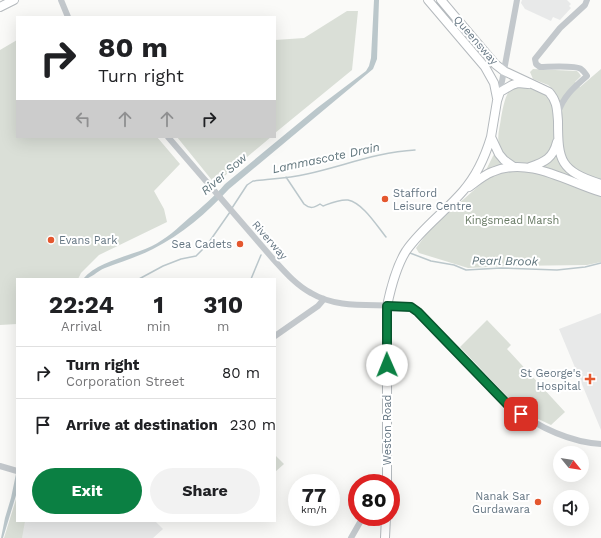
<!DOCTYPE html>
<html lang="en">
<head>
<meta charset="utf-8">
<style>
  body { margin:0; font-family:"Work Sans",sans-serif; background:#f2f2f2; color:#202124; height:100vh; display:flex; flex-direction:column; font-size:15px; white-space:nowrap }
  * { box-sizing:border-box; margin:0 }
  p { font-size:13px; color:#757577 }
  .icon { flex:none; width:22px; height:22px; fill:none; stroke:currentColor; stroke-width:2; stroke-linecap:round; stroke-linejoin:round }
  .map { position:relative; flex:1; overflow:hidden }
  .panel { position:absolute; left:16px; top:278px; width:260px; height:244px; display:flex; flex-direction:column; background:#fff; border-radius:0px; box-shadow:0 4px 16px #0002 }
  .panel>* { flex:none }
  .top-card { position:absolute; left:16px; top:16px; width:260px; height:122px; border-radius:0px; box-shadow:0 4px 16px #0002; background:#fff; color:#202124; overflow:hidden }
  .needle { width:26px; rotate:120deg }
  .tools { position:absolute; left:553px; top:446px; display:grid; gap:8px }
  .tools a { display:grid; place-items:center; width:36px; height:36px; border-radius:50%; background:#fff; box-shadow:0 4px 16px #0002; font-size:20px }
  .speed { position:absolute; left:288px; top:474px; display:flex; gap:8px; font-size:20px; font-weight:700; text-align:center }
  .speed>* { display:grid; place-content:center; width:52px; height:52px; border-radius:50%; background:#fff; box-shadow:0 4px 16px #0002; line-height:1 }
  .speed small { font-size:10px; font-weight:400 }
  .speed .limit { border:6px solid #d22; background:#fff; color:#111 }
  .pin { position:absolute; display:grid; place-items:center; width:34px; height:34px; color:#fff; margin:-17px; border-radius:8px; box-shadow:0 2px 6px #0006 }
  .me { position:absolute; width:44px; margin:-22px; rotate:359deg; stroke-linejoin:round; filter:drop-shadow(0 0 3px #0008) }
  .turn { display:flex; align-items:center; gap:14px; height:84px; padding:0 16px; font-size:18px }
  .turn .icon { width:52px; height:52px; stroke-width:2.5 }
  .turn b { display:block; font-size:28px; line-height:34px }
  .lanes { display:flex; align-items:center; height:38px; padding:0 16px; background:#0003; justify-content:center; gap:20px; direction:ltr }
  .lanes .off { opacity:.35 }
  .eta { display:flex; justify-content:space-evenly; align-items:center; height:68px; text-align:center }
  .eta b { font-size:24px; font-weight:700; line-height:28px }
  .action { display:flex; gap:8px; margin-top:auto; padding:8px 16px }
  .action a { flex:1; height:46px; border-radius:24px; background:#0b8043; color:#fff; font-size:16px; font-weight:700; line-height:46px; text-align:center }
  .action a+a { background:#f2f2f2; color:#202124 }
  ul { padding:0; list-style:none }
  li { display:flex; align-items:center; gap:12px; height:52px; padding:0 16px; border-top:1px solid #e0e0e0 }
  li div { flex:1 }
  li b { display:block; font-size:15px }
  li em { font-style:normal }
  .map>svg:first-child { display:block }
  .built { fill:#e8e9e9 }
  .green { fill:#dadfd7 }
  .water { fill:#bbc7cb }
  .lines { fill:none; stroke-linecap:round; stroke-linejoin:round }
  .stream { stroke:#bbc7cb; stroke-width:1.5 }
  .trunk-casing { stroke:#b4b9bd; stroke-width:10 }
  .tertiary { stroke:#c3c8cc; stroke-width:6 }
  .trunk { stroke:#fff; stroke-width:8 }
  .route-casing { stroke:#07532c; stroke-width:10 }
  .route { stroke:#0b8043; stroke-width:7 }
  .poi-dot { fill:#e4572e; stroke:#fff; stroke-width:1.5 }
  .labels { text-anchor:middle; stroke-width:4; stroke-linejoin:round; paint-order:stroke }
  .street-label { font-size:11px; fill:#657683; stroke:#fff }
  .poi-label { font-size:11px; fill:#657683; stroke:#fff; text-anchor:end }
  .park-label { font-size:11px; fill:#687a64; stroke:#fff }
  .water-label { font-size:12px; font-style:italic; fill:#60757c; stroke:#fff }
</style>
</head>
<body>
<div class="map">
<svg width="601" height="538" viewBox="0 0 601 538">
  <rect width="100%" height="100%" fill="#fafaf8"/>
  <path class="built" d="M 522,0 L 567,0 L 571,4 L 569,6 L 571,8 L 560,20 L 553,17 L 551,21 L 525,9 L 521,3 Z
    M 601,313 L 601,430 L 559,329 Z
    M 24,521 L 155,521 L 163,529 L 153,538 L 20,538 Z"/>
  <path class="green" d="M 347,11 L 358,11 L 352,70 L 275,133 L 275,40 L 304,38 Z
    M 17,40 L 17,137 L 157,137 L 180,164 L 154,191 L 164,209 L 167,222 L 99,255 L 81,273 L 78,279 L 17,279 L 17,324 L 0,325 L 0,50 Z
    M 533,69 L 577,71 L 579,73 L 581,76 L 575,82 L 580,87 L 601,69 L 601,262 L 587,265 L 507,266 L 468,268 L 419,253 L 416,248 L 431,228 L 482,183 L 486,170 L 493,156 L 500,146 C 496,138 500,127 501,118 C 507,84 512,80 544,94 L 553,89 L 548,85 L 533,79 L 530,72 Z
    M 177,137 L 271,137 L 215,184 Z
    M 487,320 L 511,345 L 507,349 L 565,412 L 551,425 L 532,416 L 513,403 L 460,347 Z
    M 275,455 L 284,464 L 275,472 Z
    M 17,496 L 17,521 L 25,521 L 22,538 L 4,538 Z"/>
  <path class="water" d="M 374,0 L 379,0 L 377,59 L 373,69 L 229,189 C 208,212 181,235 153,249 C 137,257 121,262 105,268 C 97,271 91,279 83,279 C 98,261 131,256 152,246 C 166,239 178,228 189,218 C 202,207 214,197 225,184 L 317,108 L 366,71 L 369,66 L 371,58 Z
    M 17,469 L 17,492 L 3,538 L 1,538 L 5,518 L 11,498 Z"/>
  <g class="lines">
    <path class="stream" d="M 286,177 L 304,204 C 310,209 314,208 320,204 L 323,206 C 331,203 340,199 348,200 C 363,203 377,226 386,237
      M 232,208 L 247,185 L 253,181 C 271,179 290,178 307,174 C 343,166 378,152 415,150
      M 410,253 L 431,261 L 454,265 L 466,270 L 501,268 L 557,270 L 585,267 L 601,263
      M 139,279 L 163,266 L 181,259 L 196,256 L 207,245 L 230,212
      M 251,279 L 261,255"/>
    <g class="trunk-casing">
      <path id="trunk" d="M 428,0 L 485,67 L 494,83 L 497,98
        M 441,0 L 495,64 L 504,71 L 549,92 C 557,101 557,109 558,121 C 558,161 560,171 601,184
        M 0,7 L 14,0
        M 514,167 L 504,160 L 499,154 L 491,137 L 497,101 L 500,92 L 512,85 L 518,83 L 528,84
        M 530,167 C 545,162 553,158 557,142
        M 469,187 C 477,181 484,175 492,172 C 529,156 567,182 601,192
        M 387,483 L 387,306 C 391,287 396,267 406,251 C 422,228 445,212 463,191 C 477,175 485,157 491,137
        M 385,538 L 386,517"/>
    </g>
    <path class="tertiary" d="M 61,0 L 68,17
      M 500,92 L 517,0
      M 558,113 C 563,97 573,88 587,76 C 585,73 584,71 581,69 C 575,65 549,67 540,67 L 536,64 L 535,59 L 560,28 L 585,5 L 587,0
      M 168,137 L 274,260 C 285,272 296,285 311,293 C 341,311 378,302 411,307 L 418,312 L 508,405 C 535,425 567,442 601,444
      M 275,336 L 318,306 L 324,299
      M 0,466 L 17,471
      M 351,538 L 363,517"/>
    <use href="#trunk" class="trunk"/>
  </g>
  <g class="lines">
    <g class="route-casing">
      <path id="route" d="M 387,365 L 387,306 L 411,307 L 418,312 L 508,405 L 521,414"/>
    </g>
    <use href="#route" class="route"/>
  </g>
  <g class="poi-dot">
    <circle cx="385" cy="199" r="4"/>
    <circle cx="51" cy="240" r="4"/>
    <circle cx="240" cy="244" r="4"/>
    <path d="M588 373h4v4h4v4h-4v4h-4v-4h-4v-4h4z"/>
    <circle cx="538" cy="502" r="4"/>
  </g>
  <g class="labels">
    <g class="street-label">
      <text transform="translate(476 40) rotate(49)" y="4">Queensway</text>
      <text transform="translate(270 240) rotate(49)" y="4">Riverway</text>
      <text transform="translate(387 430) rotate(-90)" y="4">Weston Road</text>
    </g>
    <g class="poi-label">
      <text x="393" y="197" text-anchor="start">Stafford<tspan x="393" dy="13">Leisure Centre</tspan></text>
      <text x="59" y="244" text-anchor="start">Evans Park</text>
      <text x="232" y="248">Sea Cadets</text>
      <text x="581" y="377">St George's<tspan x="581" dy="13">Hospital</tspan></text>
      <text x="530" y="500">Nanak Sar<tspan x="530" dy="13">Gurdawara</tspan></text>
    </g>
    <g class="park-label">
      <text x="512" y="224">Kingsmead Marsh</text>
    </g>
    <g class="water-label">
      <text transform="translate(326 158) rotate(-12)" y="4">Lammascote Drain</text>
      <text transform="translate(224 174) rotate(-41)" y="4">River Sow</text>
      <text transform="translate(505 261) rotate(1)" y="4">Pearl Brook</text>
    </g>
  </g>
</svg>
<div class="tools">
<a><svg class="needle" viewBox="-14 -14 28 28"><path d="M0-13l5 13h-10z" fill="#e53935"/><path d="M0 13l5-13h-10z" fill="#757577"/></svg></a>
<a><svg class="icon" aria-label="sound" viewBox="0 0 24 24"><path d="M4 9h4l5-4v14l-5-4H4zM17 9q2 3 0 6"/></svg></a>
</div>
<div class="speed"><div>77<small>km/h</small></div><div class="limit">80</div></div>
<div class="pin" style="left:521px;top:414px;background:#d93025"><svg class="icon" aria-label="arrive" viewBox="0 0 24 24"><path d="M6 21V4h12l-3 4 3 4H6"/></svg></div>
<svg class="me" style="left:387px;top:365px" viewBox="-20 -20 40 40"><circle r="19" fill="#fff"/><path d="M0-13L10 11 0 6-10 11z" fill="#0b8043"/></svg>
<div class="top-card">
<div class="turn"><svg class="icon" aria-label="right" viewBox="0 0 24 24"><path d="M7 20v-9h11M14 6l5 5-5 5"/></svg><div><b>80 m</b>Turn right</div></div>
<div class="lanes"><svg class="icon off" aria-label="left" viewBox="0 0 24 24"><path d="M17 20v-9H6M10 6l-5 5 5 5"/></svg><svg class="icon off" aria-label="ahead" viewBox="0 0 24 24"><path d="M12 20V5M6 11l6-6 6 6"/></svg><svg class="icon off" aria-label="ahead" viewBox="0 0 24 24"><path d="M12 20V5M6 11l6-6 6 6"/></svg><svg class="icon" aria-label="right" viewBox="0 0 24 24"><path d="M7 20v-9h11M14 6l5 5-5 5"/></svg></div>
</div>
<section class="panel">
<div class="eta">
<div><b>22:24</b><p>Arrival</p></div>
<div><b>1</b><p>min</p></div>
<div><b>310</b><p>m</p></div>
</div>
<ul>
<li><svg class="icon" aria-label="right" viewBox="0 0 24 24"><path d="M7 20v-9h11M14 6l5 5-5 5"/></svg><div><b>Turn right</b><p>Corporation Street</p></div><em>80 m</em></li>
<li><svg class="icon" aria-label="arrive" viewBox="0 0 24 24"><path d="M6 21V4h12l-3 4 3 4H6"/></svg><div><b>Arrive at destination</b></div><em>230 m</em></li>
</ul>
<div class="action"><a>Exit</a><a>Share</a></div>
</section>
</div>
</body>
</html>
